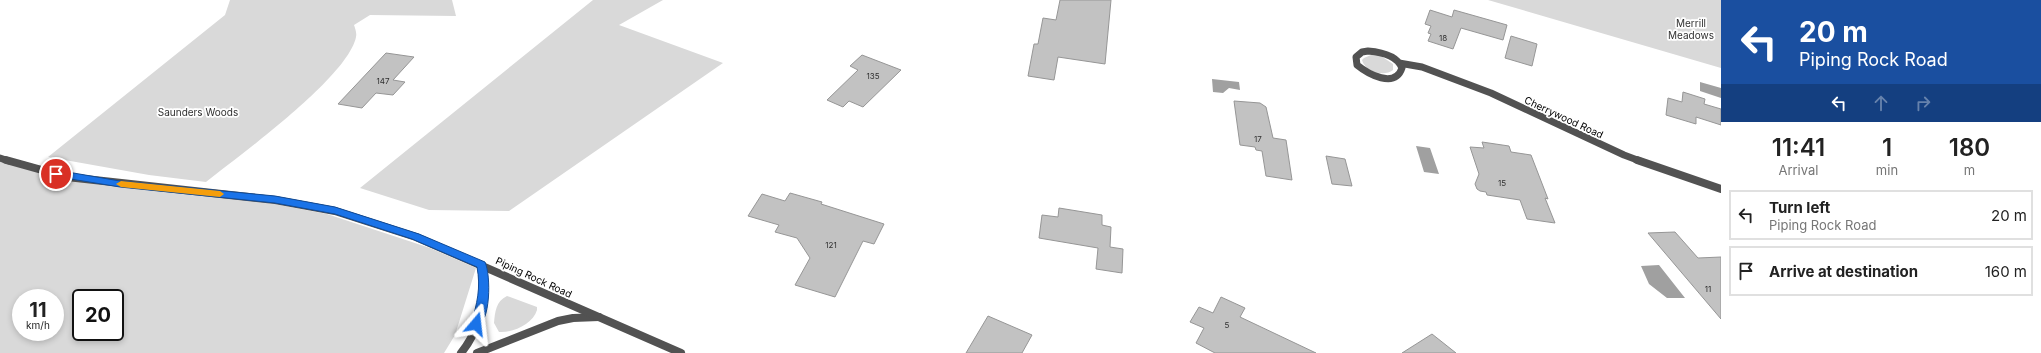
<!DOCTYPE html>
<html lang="en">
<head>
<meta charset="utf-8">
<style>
  body { margin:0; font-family:Inter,sans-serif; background:#f2f2f2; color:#222; height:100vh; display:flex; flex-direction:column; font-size:15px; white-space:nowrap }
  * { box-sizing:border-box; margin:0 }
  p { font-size:13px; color:#767676 }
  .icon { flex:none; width:22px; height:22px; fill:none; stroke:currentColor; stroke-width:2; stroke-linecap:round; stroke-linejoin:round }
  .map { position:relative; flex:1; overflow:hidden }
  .side { display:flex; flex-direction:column; background:#fff; width:320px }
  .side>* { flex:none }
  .top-card { background:#1a4fa0; color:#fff; overflow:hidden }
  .speed { position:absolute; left:12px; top:289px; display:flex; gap:8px; font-size:20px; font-weight:700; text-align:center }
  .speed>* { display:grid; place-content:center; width:52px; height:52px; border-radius:50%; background:#fff; box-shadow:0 2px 6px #0003; line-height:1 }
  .speed small { font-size:10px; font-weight:400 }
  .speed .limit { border:2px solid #111; border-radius:6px; background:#fff; color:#111 }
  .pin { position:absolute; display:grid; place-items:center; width:34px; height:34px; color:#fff; margin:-17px; border:2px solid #fff; border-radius:50%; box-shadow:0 1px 4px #0007 }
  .me { position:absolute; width:44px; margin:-22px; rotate:17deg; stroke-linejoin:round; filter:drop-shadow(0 0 3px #0008) }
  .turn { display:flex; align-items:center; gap:14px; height:84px; padding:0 12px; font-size:18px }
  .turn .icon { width:52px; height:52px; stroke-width:2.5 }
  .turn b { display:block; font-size:28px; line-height:34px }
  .lanes { display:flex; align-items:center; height:38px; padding:0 12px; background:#0003; justify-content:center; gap:20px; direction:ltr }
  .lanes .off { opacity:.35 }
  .eta { display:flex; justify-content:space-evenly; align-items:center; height:68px; text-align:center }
  .eta b { font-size:24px; font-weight:600; line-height:28px }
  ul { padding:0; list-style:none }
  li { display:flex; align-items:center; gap:12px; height:50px; margin:0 8px 6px; padding:0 4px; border:2px solid #e0e0e0; border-radius:0px }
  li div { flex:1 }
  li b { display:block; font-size:15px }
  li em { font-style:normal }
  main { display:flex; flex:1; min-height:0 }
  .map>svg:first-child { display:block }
  .green { fill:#d9d9d9; fill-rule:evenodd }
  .water { fill:#a0a0a0 }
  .building { fill:#c2c2c2; stroke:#969696 }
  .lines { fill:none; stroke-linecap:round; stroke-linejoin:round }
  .service { stroke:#525252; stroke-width:8 }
  .minor-far1 { stroke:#525252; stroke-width:7 }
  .minor { stroke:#525252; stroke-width:8 }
  .tertiary-far1 { stroke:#525252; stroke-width:7 }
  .tertiary { stroke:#525252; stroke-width:8 }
  .route { fill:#1a73e8; stroke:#114b97 }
  .slow { fill:#f59e0b }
  .labels { text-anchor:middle; stroke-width:3.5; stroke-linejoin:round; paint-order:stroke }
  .number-label { font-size:8px; fill:#303030 }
  .park-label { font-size:10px; fill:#303030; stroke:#fff }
  .street-label { font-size:10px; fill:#000; stroke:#fff }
</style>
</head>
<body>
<main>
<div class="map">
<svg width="1721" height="353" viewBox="0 0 1721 353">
  <rect width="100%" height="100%" fill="#fff"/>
  <path class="green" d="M 230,0 L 452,0 L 456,16 L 370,15 L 354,25 C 355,28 357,33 356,37 C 348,77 240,155 206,182 L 149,175 L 48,157 L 225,15 Z
    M 593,0 L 663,0 L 619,25 L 723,63 L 509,211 L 429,210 L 360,188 Z
    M 1488,0 L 1721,0 L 1721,68 Z
    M 1371,55 L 1381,56 L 1393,64 L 1393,70 C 1384,77 1365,72 1362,60 L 1364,58 Z
    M 0,158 L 67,177 L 227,195 L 327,214 L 430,248 L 476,268 L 455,335 L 444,353 L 0,353 ZM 21,298 L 55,298 L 55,332 L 21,332 ZM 81,298 L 115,298 L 115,332 L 81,332 Z
    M 507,296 L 537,307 L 537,310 C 533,324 513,333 499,332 L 494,323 C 495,312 496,301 507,296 Z"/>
  <path class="water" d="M 1212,79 L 1239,82 L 1240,90 L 1229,88 L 1223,93 L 1213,92 Z
    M 1700,82 L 1721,88 L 1721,98 L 1700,91 Z
    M 1416,146 L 1430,148 L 1439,174 L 1424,172 Z
    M 1659,265 L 1685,298 L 1667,298 L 1649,284 L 1641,266 Z"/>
  <path class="building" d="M 1060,0 L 1111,0 L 1105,64 L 1058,57 L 1054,80 L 1028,76 L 1034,44 L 1038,44 L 1043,18 L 1056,20 Z
    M 1430,10 L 1452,17 L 1454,10 L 1507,25 L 1503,40 L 1461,28 L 1453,49 L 1428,41 L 1431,34 L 1428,33 L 1431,26 L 1425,24 Z
    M 1511,36 L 1537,44 L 1532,66 L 1505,58 Z
    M 386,53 L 414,57 L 393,80 L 405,82 L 393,95 L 376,93 L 362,108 L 338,104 Z
    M 862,55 L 901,70 L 863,107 L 849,101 L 843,107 L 827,100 L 858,70 L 850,66 Z
    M 1683,92 L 1705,99 L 1704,104 L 1721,109 L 1721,125 L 1696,117 L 1696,124 L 1666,115 L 1668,98 L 1682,102 Z
    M 1234,101 L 1260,103 L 1266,107 L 1273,138 L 1286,140 L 1292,180 L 1266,176 L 1262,151 L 1256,150 L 1255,147 L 1240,145 Z
    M 1482,142 L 1509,146 L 1511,152 L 1531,155 L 1548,199 L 1545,198 L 1555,223 L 1527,219 L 1520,200 L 1487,195 L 1486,192 L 1480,191 L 1477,189 L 1475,184 L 1479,174 L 1470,147 L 1484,148 Z
    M 1326,156 L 1345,159 L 1352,186 L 1332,184 Z
    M 790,193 L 822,202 L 821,204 L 884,224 L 874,244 L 863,241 L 835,297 L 795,285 L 810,258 L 797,238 L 775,232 L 779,225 L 748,216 L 762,194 L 785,201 Z
    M 1059,208 L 1102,215 L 1102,225 L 1111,227 L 1110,247 L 1123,249 L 1122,273 L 1096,269 L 1098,248 L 1039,238 L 1042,215 L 1058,217 Z
    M 1675,232 L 1698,258 L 1721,257 L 1721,319 L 1648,233 Z
    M 1221,297 L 1245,308 L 1240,317 L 1316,353 L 1215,353 L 1196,343 L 1204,328 L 1190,322 L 1199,307 L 1213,313 Z
    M 988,316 L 1032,335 L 1022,353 L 966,353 Z
    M 1432,334 L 1456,353 L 1402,353 Z"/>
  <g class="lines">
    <path class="service" d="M 461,353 C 482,327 486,297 481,265
      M 477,353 L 558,321 L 573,318 L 599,317"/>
    <path class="minor-far1" d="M 1368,51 C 1380,52 1397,55 1402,68 C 1395,89 1368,74 1357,65 L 1356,57 L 1362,52 Z
      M 1399,63 L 1422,67 L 1491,93 L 1624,155 L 1640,161"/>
    <path class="minor" d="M 1637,160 L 1721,189"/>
    <path class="tertiary-far1" d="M 0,158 L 9,161"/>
    <path class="tertiary" d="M 6,160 L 67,177 L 275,200 L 335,211 L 416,237 L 681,353"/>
  </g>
  <path class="route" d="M 56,170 L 120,181 L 275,196 L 335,207 L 419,234 L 485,262 C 491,275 491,323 476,328 L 471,324 C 477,304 481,288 477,267 L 412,239 L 335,214 L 275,203 L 120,187 L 52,176 L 52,171 Z"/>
  <path class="slow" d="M 121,181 L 220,191 L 224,194 L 220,197 L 121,187 L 116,184 Z"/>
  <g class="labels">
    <g class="number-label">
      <text x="1443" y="41">18</text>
      <text x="873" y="79">135</text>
      <text x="383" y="84">147</text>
      <text x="1258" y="142">17</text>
      <text x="1502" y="186">15</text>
      <text x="831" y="248">121</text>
      <text x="1708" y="292">11</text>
      <text x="1227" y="328">5</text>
    </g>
    <g class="park-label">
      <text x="1691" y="27">Merrill<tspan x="1691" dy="12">Meadows</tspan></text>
      <text x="198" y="116">Saunders Woods</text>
    </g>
    <g class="street-label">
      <text transform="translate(1564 117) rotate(25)" y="4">Cherrywood Road</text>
      <text transform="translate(534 277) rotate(25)" y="4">Piping Rock Road</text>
    </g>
  </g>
</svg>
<div class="speed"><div>11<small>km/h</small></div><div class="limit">20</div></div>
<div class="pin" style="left:56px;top:174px;background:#d93025"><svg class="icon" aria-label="arrive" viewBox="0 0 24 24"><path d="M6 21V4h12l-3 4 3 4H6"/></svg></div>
<svg class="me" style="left:476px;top:324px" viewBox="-20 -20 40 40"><path d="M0-17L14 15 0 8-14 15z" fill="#1a73e8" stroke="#fff" stroke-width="4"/></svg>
</div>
<section class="side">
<div class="top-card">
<div class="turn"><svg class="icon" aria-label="left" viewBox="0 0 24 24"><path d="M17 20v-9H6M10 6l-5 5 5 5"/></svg><div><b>20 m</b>Piping Rock Road</div></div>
<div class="lanes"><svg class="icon" aria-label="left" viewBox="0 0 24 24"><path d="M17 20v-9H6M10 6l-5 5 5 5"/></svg><svg class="icon off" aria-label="ahead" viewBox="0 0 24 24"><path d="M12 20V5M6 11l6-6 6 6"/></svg><svg class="icon off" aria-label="right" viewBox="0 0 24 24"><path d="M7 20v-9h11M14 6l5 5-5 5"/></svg></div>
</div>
<div class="eta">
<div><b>11:41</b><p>Arrival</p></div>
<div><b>1</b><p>min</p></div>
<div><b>180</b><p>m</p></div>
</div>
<ul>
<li><svg class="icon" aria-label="left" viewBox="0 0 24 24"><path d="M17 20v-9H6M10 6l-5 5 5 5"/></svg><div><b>Turn left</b><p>Piping Rock Road</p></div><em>20 m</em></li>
<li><svg class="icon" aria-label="arrive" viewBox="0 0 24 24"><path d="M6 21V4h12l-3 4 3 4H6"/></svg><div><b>Arrive at destination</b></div><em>160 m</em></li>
</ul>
</section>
</main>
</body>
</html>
